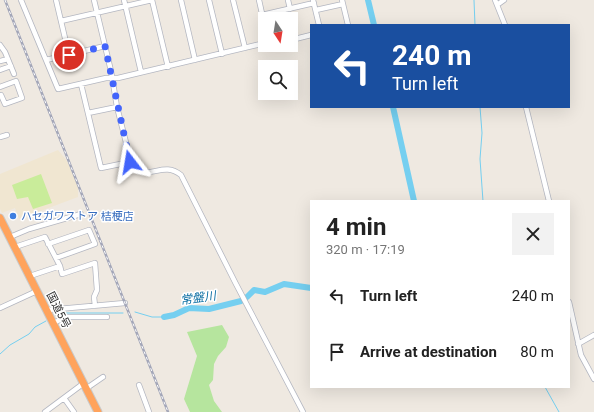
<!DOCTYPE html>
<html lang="en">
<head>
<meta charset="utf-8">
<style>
  body { margin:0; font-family:Roboto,"Noto Sans JP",sans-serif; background:#f2f2f2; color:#222; height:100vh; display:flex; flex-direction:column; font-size:15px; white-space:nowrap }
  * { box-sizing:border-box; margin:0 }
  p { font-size:13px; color:#767676 }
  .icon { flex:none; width:22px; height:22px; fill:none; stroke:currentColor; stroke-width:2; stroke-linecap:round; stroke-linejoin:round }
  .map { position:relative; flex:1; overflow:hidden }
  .side { position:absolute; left:310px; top:200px; width:260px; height:188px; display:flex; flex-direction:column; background:#fff; border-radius:0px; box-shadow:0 4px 16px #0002 }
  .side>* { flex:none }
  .top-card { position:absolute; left:310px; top:24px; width:260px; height:84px; border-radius:0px; box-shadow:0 4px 16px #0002; background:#1a4fa0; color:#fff; overflow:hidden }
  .needle { width:26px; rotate:168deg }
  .fabs { position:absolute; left:258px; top:12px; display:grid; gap:8px }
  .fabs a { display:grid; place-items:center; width:40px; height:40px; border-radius:0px; background:#fff; box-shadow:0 4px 16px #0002; font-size:20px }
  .pin { position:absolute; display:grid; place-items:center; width:34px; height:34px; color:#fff; margin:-17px; border:2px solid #fff; border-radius:50%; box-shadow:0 1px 4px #0007 }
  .me { position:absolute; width:44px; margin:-22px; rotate:346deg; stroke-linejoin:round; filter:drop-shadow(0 0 3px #0008) }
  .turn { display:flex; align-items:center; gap:14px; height:84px; padding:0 16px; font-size:18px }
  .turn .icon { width:52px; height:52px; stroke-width:2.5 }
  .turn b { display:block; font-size:28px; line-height:34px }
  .round { display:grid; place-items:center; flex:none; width:42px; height:42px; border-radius:0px; background:#f2f2f2 }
  .overview { display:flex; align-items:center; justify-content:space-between; height:68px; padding:0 16px }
  h1 { font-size:24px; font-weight:700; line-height:30px }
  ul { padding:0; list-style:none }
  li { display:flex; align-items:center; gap:12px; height:56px; padding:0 16px }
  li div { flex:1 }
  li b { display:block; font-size:15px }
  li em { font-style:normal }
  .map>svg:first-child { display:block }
  .education { fill:#f0e6d1 }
  .green { fill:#b6e59e }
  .pitch { fill:#c9ec9a }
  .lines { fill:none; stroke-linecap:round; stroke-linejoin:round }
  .stream { stroke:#75cff0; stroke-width:1 }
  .river { stroke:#75cff0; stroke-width:6 }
  .minor-casing { stroke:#b4b7c1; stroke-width:6 }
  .highway-casing { stroke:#c9c9c9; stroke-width:9 }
  .minor { stroke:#fff; stroke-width:4.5 }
  .highway { stroke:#ffa35c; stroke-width:7 }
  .rail-casing { stroke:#a3a6b8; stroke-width:2.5 }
  .rail { stroke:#fff; stroke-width:1; stroke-dasharray:3; stroke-linecap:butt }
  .route { stroke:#4264fb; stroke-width:7; stroke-dasharray:0 12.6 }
  .shop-dot { fill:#3f7fe0; stroke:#fff; stroke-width:1.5 }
  .labels { text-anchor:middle; stroke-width:3; stroke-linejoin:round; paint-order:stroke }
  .shop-label { font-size:11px; fill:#366cbe; stroke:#fff; text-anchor:start }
  .street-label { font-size:11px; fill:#2e2e2e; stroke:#fff }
  .water-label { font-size:12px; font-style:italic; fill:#0d6fa3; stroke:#fff }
</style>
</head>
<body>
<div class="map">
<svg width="594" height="412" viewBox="0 0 594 412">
  <rect width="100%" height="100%" fill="#efe9e1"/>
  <path class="education" d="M 58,150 L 67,161 L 78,187 L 78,197 L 19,219 L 15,208 L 2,213 L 0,209 L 0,174 Z"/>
  <path class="green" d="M 222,325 L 229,337 L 226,347 L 218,356 L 214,364 L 213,380 L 209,385 L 214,401 L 222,412 L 190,412 L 184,399 L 197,356 L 187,332 Z"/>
  <path class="pitch" d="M 41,174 L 52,203 L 33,209 L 28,197 L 17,199 L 12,185 Z"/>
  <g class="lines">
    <path class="stream" d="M 474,0 L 475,25
      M 480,107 L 482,133 L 480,159 L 483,201
      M 135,312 L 152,317 L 164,317
      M 56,315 L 64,313 L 123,313
      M 0,354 L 10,345 L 29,334 L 35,327 L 46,321
      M 545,387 L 559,412"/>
    <path class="river" d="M 368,0 L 374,25
      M 393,107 L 414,201
      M 247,297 L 254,290 L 265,292 L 284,284 L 311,288
      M 164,317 L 174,315 L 189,308 L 209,309 L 241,301"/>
    <g class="minor-casing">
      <path id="minor" d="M 21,0 L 58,89 L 106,78 L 118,78 L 265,43
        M 56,0 L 69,55
        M 94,0 L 111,71 L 117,107 L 132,166 C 150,182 162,160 181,175 L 236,284 L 303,412
        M 124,0 L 141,72
        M 152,0 L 168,67
        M 181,0 L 195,60
        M 209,0 L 222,54
        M 233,0 L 245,48
        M 259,0 L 265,27
        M 288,0 L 290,9
        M 313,0 L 319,25
        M 342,0 L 348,25
        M 495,0 L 505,25
        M 497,5 L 504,0
        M 316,10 L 343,4
        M 262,15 L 314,3
        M 61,21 L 152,0
        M 291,40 L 311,35
        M 0,45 L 5,52 L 14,74
        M 46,60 L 105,46
        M 0,61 L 8,59
        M 0,70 L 11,66
        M 81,84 L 101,168 L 130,162
        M 0,87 L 16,81 L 22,98 L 5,104 L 1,95 L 0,96
        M 526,107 L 549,201
        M 88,113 L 117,107
        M 0,137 L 7,135
        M 10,237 L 29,229 L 81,214
        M 48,244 L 89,230 L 95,244 L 56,258
        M 15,247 L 45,237 L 60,266 L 62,274 L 95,263 L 97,290 L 94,297 L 95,306
        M 30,276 L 60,266
        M 569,302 L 581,355 L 594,379
        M 0,308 L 37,291
        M 47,310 L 125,303
        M 53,323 L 67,317 L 107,317
        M 578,344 L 594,335
        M 139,385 L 149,412
        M 87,388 L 103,377
        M 64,398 L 74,412
        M 45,412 L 84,383"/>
    </g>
    <g class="highway-casing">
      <path id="highway" d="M 0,218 L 98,412"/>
    </g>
    <use href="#minor" class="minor"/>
    <use href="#highway" class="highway"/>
    <g class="rail-casing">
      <path id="rail" d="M 5,0 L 168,412"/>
    </g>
    <use href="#rail" class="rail"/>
  </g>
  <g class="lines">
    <path class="route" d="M 69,55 L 105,46 L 130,162"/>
  </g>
  <circle class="shop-dot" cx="13" cy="216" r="4"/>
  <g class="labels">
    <g class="shop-label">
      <text x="21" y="220">ハセガワストア 桔梗店</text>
    </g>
    <g class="street-label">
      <text transform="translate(59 310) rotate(63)" y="4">国道5号</text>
    </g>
    <g class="water-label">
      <text transform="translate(198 298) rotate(-8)" y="4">常盤川</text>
    </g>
  </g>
</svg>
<div class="fabs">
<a><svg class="needle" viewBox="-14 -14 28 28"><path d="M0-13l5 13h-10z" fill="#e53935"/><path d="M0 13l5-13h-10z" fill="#767676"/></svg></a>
<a><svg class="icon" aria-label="search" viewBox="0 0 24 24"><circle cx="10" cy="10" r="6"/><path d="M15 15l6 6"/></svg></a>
</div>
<div class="pin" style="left:69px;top:55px;background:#d93025"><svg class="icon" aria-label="arrive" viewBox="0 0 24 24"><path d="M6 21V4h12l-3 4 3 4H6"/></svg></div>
<svg class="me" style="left:130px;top:162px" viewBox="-20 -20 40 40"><path d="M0-17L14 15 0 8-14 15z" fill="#4264fb" stroke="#fff" stroke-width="4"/></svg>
<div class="top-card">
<div class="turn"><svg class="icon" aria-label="left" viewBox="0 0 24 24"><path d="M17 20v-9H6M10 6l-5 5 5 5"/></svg><div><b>240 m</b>Turn left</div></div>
</div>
<section class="side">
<div class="overview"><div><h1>4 min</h1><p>320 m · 17:19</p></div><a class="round"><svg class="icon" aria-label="close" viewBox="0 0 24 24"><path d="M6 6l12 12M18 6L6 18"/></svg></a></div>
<ul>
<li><svg class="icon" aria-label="left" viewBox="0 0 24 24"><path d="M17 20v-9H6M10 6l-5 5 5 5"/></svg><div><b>Turn left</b></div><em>240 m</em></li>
<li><svg class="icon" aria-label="arrive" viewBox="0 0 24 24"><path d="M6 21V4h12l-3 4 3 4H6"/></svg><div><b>Arrive at destination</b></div><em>80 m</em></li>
</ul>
</section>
</div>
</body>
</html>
